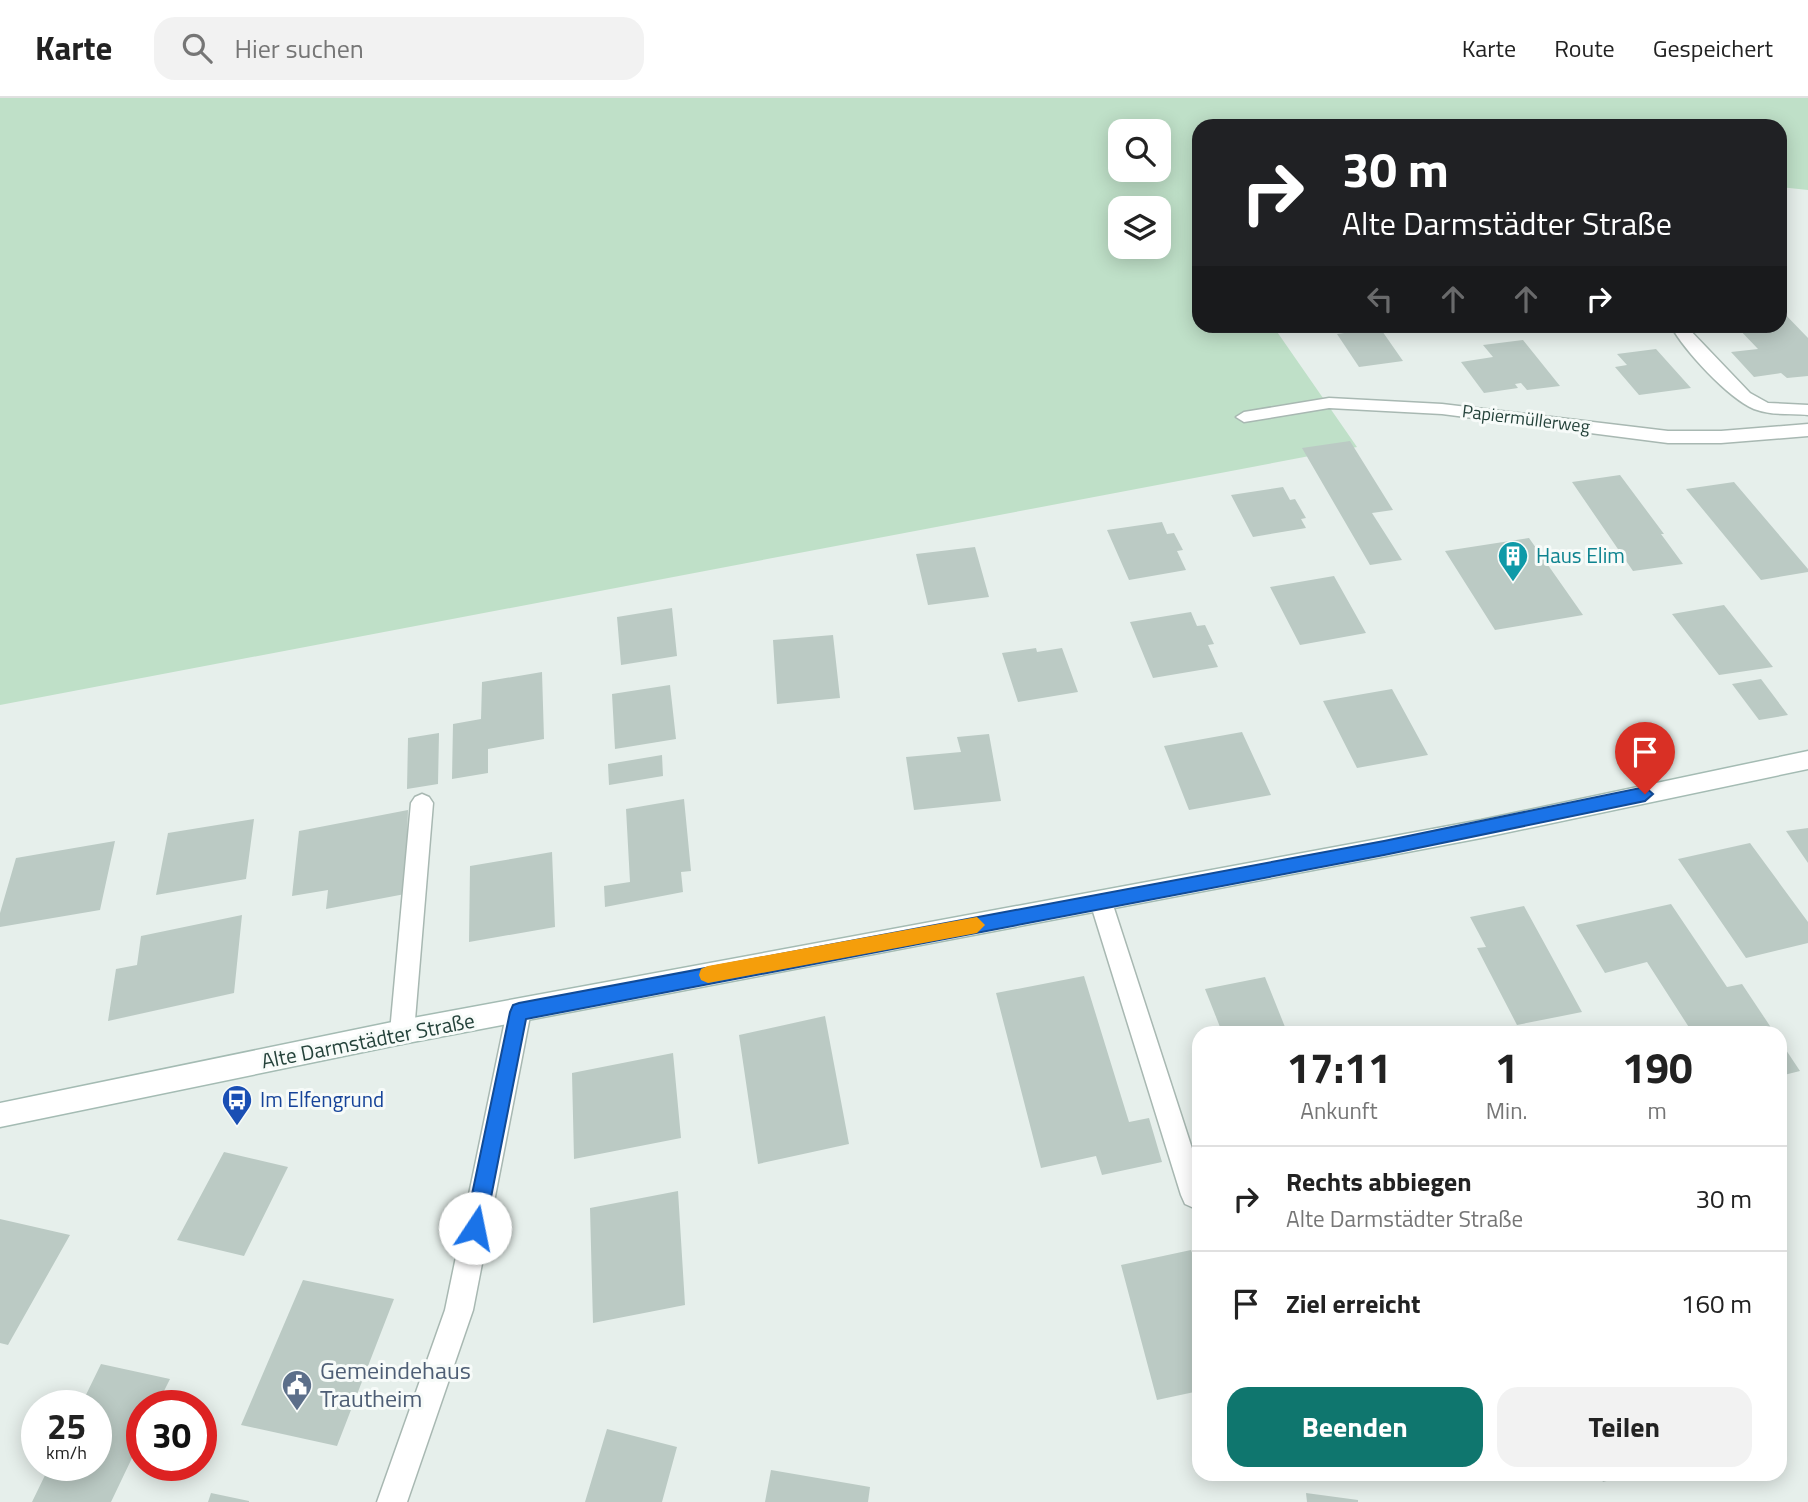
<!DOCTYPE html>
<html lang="de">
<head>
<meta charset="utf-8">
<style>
  body { margin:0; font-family:"Titillium Web",sans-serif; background:#f2f2f2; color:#222; height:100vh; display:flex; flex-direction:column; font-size:26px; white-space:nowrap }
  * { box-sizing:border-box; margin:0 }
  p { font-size:23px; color:#767676 }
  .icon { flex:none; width:38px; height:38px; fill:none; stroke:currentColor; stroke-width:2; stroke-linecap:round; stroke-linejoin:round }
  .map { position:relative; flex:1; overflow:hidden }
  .drawer { position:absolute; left:1192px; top:928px; width:595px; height:455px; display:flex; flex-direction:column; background:#fff; border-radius:21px; box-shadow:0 4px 18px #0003 }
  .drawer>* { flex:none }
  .hud { position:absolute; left:1192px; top:21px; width:595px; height:214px; border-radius:21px; box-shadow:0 4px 18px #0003; background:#202124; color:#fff; overflow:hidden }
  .fabs { position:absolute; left:1108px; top:21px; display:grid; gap:14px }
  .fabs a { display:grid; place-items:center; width:63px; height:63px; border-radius:14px; background:#fff; box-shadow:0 4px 18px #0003; font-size:35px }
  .speed { position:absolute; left:21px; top:1292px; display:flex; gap:14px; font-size:35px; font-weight:700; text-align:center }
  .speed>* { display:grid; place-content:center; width:91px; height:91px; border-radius:50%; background:#fff; box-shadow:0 4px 18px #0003; line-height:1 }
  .speed small { font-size:18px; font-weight:400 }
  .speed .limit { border:10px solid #d22; background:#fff; color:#111 }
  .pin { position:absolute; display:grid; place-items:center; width:60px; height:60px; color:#fff; margin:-72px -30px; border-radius:50% 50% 50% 0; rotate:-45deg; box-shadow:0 0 7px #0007 }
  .pin .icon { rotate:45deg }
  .me { position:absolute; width:77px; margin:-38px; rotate:11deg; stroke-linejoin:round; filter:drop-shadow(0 0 5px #0008) }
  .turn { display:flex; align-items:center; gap:24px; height:147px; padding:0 35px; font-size:32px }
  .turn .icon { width:91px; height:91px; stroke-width:2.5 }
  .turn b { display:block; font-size:49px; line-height:60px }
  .lanes { display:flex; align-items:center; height:66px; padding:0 35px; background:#0003; justify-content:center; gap:35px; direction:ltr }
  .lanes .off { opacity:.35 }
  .eta { display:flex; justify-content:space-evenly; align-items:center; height:119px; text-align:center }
  .eta b { font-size:42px; font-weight:700; line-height:49px }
  .cta { display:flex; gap:14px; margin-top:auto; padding:14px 35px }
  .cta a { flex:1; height:80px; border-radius:21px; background:#0f766e; color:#fff; font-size:28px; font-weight:700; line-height:80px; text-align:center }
  .cta a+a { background:#f2f2f2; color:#222 }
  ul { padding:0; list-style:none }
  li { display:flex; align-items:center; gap:21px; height:105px; padding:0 35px; border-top:2px solid #e0e0e0 }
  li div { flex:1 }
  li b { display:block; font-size:26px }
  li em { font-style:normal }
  header { display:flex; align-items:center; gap:42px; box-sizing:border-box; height:98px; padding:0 35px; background:#fff; border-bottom:2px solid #e0e0e0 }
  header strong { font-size:33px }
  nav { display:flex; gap:38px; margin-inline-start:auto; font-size:24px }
  .search { width:490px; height:63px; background:#f2f2f2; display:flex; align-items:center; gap:18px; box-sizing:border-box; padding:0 24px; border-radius:21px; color:#767676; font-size:26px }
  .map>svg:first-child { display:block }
  .green { fill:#bfe0c8; fill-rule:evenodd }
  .building { fill:#bbcac4 }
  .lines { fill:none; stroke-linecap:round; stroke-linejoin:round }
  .lane-casing { stroke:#a8b8b2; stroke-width:3 }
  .street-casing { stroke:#a8b8b2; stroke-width:3 }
  .secondary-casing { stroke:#a4bbb3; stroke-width:3 }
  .lane { fill:#fff; fill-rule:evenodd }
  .street { fill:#fff; fill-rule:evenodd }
  .secondary { fill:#fff; fill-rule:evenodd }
  .route { fill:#1a73e8; stroke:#114b97; stroke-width:2 }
  .slow { fill:#f59e0b }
  .labels { text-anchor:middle; stroke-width:6; stroke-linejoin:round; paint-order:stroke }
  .far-street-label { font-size:18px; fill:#24423a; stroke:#f7fbf9 }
  .culture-label { font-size:21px; fill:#0d838f; stroke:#f7fbf9; text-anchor:start }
  .street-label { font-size:21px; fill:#24423a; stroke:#f7fbf9 }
  .transit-label { font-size:21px; fill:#164399; stroke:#f7fbf9; text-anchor:start }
  .near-service-label { font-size:24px; fill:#4e5e75; stroke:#f7fbf9; text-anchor:start }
</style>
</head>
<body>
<header>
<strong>Karte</strong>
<div class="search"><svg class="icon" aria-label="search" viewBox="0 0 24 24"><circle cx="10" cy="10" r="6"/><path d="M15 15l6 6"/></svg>Hier suchen</div>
<nav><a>Karte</a><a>Route</a><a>Gespeichert</a></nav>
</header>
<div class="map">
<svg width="1808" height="1404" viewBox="0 0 1808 1404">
  <rect width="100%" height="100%" fill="#e6efeb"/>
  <path class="green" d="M 0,0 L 1808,0 L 1808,92 L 1780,89 L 1780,28 L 1199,28 L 1199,228 L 1273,228 L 1357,349 L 0,607 ZM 1120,33 L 1158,33 L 1158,72 L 1120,72 ZM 1120,110 L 1158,110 L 1158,149 L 1120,149 Z"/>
  <path class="building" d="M 1780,211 L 1808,240 L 1808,278 L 1787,280 L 1781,275 L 1754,279 L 1731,254 L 1758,251 L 1736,228 L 1780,228 Z
    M 1380,230 L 1403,263 L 1359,269 L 1337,236 Z
    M 1523,242 L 1560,288 L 1527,292 L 1521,285 L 1515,286 L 1518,290 L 1484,295 L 1461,264 L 1493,259 L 1483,247 Z
    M 1656,251 L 1691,290 L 1639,297 L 1615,269 L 1627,267 L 1617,256 Z
    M 1350,343 L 1393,412 L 1372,415 L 1402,462 L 1370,467 L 1302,350 Z
    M 1620,377 L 1664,436 L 1661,436 L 1683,466 L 1633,473 L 1572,384 Z
    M 1734,384 L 1808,471 L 1808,474 L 1761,482 L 1686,391 Z
    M 1283,389 L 1290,402 L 1295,401 L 1306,420 L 1301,421 L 1306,430 L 1253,439 L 1231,397 Z
    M 1162,424 L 1167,436 L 1174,435 L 1183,452 L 1177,453 L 1186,472 L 1129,482 L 1107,432 Z
    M 1529,440 L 1583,517 L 1495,532 L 1445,453 Z
    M 975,449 L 989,499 L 928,507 L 916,456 Z
    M 1334,478 L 1366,535 L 1300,547 L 1270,489 Z
    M 1724,507 L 1773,569 L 1719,577 L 1672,516 Z
    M 672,510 L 677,558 L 621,567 L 617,519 Z
    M 1191,514 L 1197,528 L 1205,527 L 1214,546 L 1208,547 L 1218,569 L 1153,580 L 1130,524 Z
    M 833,537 L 840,600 L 777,606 L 773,542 Z
    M 1036,550 L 1037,554 L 1062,550 L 1078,594 L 1018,604 L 1002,555 Z
    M 542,574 L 544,641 L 488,651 L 488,675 L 452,681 L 453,626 L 481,621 L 482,584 Z
    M 1761,581 L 1788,617 L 1759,622 L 1732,586 Z
    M 670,587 L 676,641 L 615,651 L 612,596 Z
    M 1392,591 L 1428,657 L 1357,670 L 1323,603 Z
    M 1242,634 L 1271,697 L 1189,712 L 1164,648 Z
    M 439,635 L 438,686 L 407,691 L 408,640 Z
    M 989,636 L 1001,703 L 914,712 L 906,659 L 961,654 L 957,639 Z
    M 662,657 L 663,678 L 609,687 L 608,666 Z
    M 684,701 L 691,773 L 681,774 L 683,794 L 605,809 L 604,788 L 630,784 L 626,711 Z
    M 408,712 L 405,796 L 326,811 L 328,792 L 292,798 L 299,733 Z
    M 254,721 L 246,781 L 156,797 L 168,735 Z
    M 1808,730 L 1808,765 L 1786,733 Z
    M 115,743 L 100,812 L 0,829 L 0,815 L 16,760 Z
    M 1750,745 L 1808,824 L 1808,845 L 1746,860 L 1678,761 Z
    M 552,754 L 555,829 L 469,844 L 470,768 Z
    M 1671,806 L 1727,889 L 1742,886 L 1774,934 L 1692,934 L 1647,864 L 1605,875 L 1576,827 Z
    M 1524,808 L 1582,914 L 1517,927 L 1477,850 L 1486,849 L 1470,819 Z
    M 242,817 L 234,895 L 108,923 L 116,871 L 137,867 L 141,838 Z
    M 1084,878 L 1129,1024 L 1149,1020 L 1162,1064 L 1102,1077 L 1096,1058 L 1041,1070 L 996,895 Z
    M 1265,879 L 1287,934 L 1222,934 L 1205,891 Z
    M 825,918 L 849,1046 L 758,1066 L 739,937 Z
    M 1780,943 L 1800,973 L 1780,978 Z
    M 673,955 L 681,1040 L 574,1061 L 572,975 Z
    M 224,1054 L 288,1069 L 244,1158 L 177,1142 Z
    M 678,1093 L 685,1207 L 593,1225 L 590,1110 Z
    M 0,1121 L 70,1137 L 8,1247 L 0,1245 Z
    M 1191,1152 L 1199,1175 L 1199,1293 L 1157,1302 L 1121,1167 Z
    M 303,1182 L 394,1201 L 337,1348 L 241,1327 Z
    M 101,1266 L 170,1281 L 157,1307 L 142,1307 L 142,1339 L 111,1404 L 32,1404 L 50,1367 L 96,1367 L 96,1307 L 81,1307 Z
    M 607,1331 L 677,1349 L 662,1404 L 585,1404 Z
    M 771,1372 L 870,1389 L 868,1404 L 765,1404 Z
    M 1599,1376 L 1631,1376 L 1603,1384 Z
    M 211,1395 L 249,1403 L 249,1404 L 208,1404 Z
    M 1306,1395 L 1358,1402 L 1358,1404 L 1307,1404 Z"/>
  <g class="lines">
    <g class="lane-casing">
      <path id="lane" d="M 1671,228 L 1686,228 L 1750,295 L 1768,305 L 1808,307 L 1808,317 C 1790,315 1772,318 1754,311 C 1728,300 1684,252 1671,228 Z
        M 1329,300 L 1442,306 L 1668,333 L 1721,333 L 1808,326 L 1808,338 L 1721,345 L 1668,345 L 1442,316 L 1329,310 L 1244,324 L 1236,319 L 1244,314 Z
        M 422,696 L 429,699 L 433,705 L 414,934 L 410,942 L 402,946 L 394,942 L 390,934 L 411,705 L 415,699 Z
        M 1101,794 L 1109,797 L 1112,804 L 1199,1072 L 1199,1108 L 1194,1110 L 1185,1106 L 1181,1097 L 1090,804 L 1093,797 Z"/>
    </g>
    <g class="street-casing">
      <path id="street" d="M 519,902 L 527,905 L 531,913 L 473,1212 L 407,1404 L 377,1404 L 445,1212 L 507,913 L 511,905 Z"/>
    </g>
    <g class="secondary-casing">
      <path id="secondary" d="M 1808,653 L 1808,671 L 1481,740 L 402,946 L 0,1029 L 0,1005 L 402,922 L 1481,722 Z"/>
    </g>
    <use href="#lane" class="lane"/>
    <use href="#street" class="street"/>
    <use href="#secondary" class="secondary"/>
  </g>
  <path class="route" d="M 1645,689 L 1653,696 L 1645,703 L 1384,757 L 526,921 L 485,1130 L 482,1138 L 475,1140 L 468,1138 L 465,1130 L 510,914 L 513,907 L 519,905 L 1384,743 Z"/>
  <path class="slow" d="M 977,819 L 985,827 L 977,835 L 708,885 L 701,882 L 699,877 L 701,871 L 708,868 Z"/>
  <defs>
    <g id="building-pin" transform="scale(1.575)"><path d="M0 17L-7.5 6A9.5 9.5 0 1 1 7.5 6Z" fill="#0f9aa8" stroke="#f7fbf9"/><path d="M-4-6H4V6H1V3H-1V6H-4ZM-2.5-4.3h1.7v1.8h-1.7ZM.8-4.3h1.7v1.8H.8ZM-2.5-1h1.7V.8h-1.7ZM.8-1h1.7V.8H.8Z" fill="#fff"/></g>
    <g id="bus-pin" transform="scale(1.575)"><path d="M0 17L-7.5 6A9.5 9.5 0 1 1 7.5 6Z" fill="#1a4fb4" stroke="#f7fbf9"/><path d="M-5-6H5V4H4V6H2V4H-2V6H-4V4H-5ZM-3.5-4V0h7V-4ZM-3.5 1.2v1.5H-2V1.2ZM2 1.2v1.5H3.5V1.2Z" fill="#fff"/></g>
    <g id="civic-pin" transform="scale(1.575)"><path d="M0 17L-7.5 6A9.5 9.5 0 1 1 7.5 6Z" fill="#5c6f8a" stroke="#f7fbf9"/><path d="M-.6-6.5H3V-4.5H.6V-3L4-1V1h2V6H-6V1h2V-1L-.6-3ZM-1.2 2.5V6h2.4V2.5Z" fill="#fff"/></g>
  </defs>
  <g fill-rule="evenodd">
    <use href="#building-pin" x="1513" y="458"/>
    <use href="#bus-pin" x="237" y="1002"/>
    <use href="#civic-pin" x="297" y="1287"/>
  </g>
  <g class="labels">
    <g class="far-street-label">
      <text transform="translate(1526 321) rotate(7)" y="6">Papiermüllerweg</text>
    </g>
    <g class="culture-label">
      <text x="1536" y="465">Haus Elim</text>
    </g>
    <g class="street-label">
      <text transform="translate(368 943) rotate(-11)" y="7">Alte Darmstädter Straße</text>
    </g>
    <g class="transit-label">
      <text x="260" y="1009">Im Elfengrund</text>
    </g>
    <g class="near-service-label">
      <text x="320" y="1281">Gemeindehaus<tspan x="320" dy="28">Trautheim</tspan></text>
    </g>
  </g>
</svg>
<div class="fabs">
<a><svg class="icon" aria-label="search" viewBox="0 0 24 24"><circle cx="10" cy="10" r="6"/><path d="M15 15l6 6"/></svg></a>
<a><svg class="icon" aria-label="layers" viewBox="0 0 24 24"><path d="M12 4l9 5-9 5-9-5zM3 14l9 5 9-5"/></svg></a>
</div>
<div class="speed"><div>25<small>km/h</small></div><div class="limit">30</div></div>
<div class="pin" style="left:1645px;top:696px;background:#d93025"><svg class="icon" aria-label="arrive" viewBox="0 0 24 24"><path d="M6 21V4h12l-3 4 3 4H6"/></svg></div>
<svg class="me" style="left:475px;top:1130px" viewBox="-20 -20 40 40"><circle r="19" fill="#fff"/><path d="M0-13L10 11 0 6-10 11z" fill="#1a73e8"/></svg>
<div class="hud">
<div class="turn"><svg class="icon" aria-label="right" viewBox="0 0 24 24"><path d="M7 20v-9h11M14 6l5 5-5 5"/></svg><div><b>30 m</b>Alte Darmstädter Straße</div></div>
<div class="lanes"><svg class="icon off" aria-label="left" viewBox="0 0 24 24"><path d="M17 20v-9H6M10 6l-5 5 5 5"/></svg><svg class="icon off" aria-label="ahead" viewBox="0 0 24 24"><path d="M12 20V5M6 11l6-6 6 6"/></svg><svg class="icon off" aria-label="ahead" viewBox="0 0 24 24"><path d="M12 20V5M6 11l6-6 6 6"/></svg><svg class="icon" aria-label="right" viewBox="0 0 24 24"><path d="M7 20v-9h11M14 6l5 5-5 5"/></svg></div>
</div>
<section class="drawer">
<div class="eta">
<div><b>17:11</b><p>Ankunft</p></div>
<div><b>1</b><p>Min.</p></div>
<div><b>190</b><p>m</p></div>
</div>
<ul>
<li><svg class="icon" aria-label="right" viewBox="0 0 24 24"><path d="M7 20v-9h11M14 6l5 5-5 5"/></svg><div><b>Rechts abbiegen</b><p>Alte Darmstädter Straße</p></div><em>30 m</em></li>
<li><svg class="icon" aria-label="arrive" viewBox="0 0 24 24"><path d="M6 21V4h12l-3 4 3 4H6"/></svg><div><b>Ziel erreicht</b></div><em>160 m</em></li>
</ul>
<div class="cta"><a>Beenden</a><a>Teilen</a></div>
</section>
</div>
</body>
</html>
